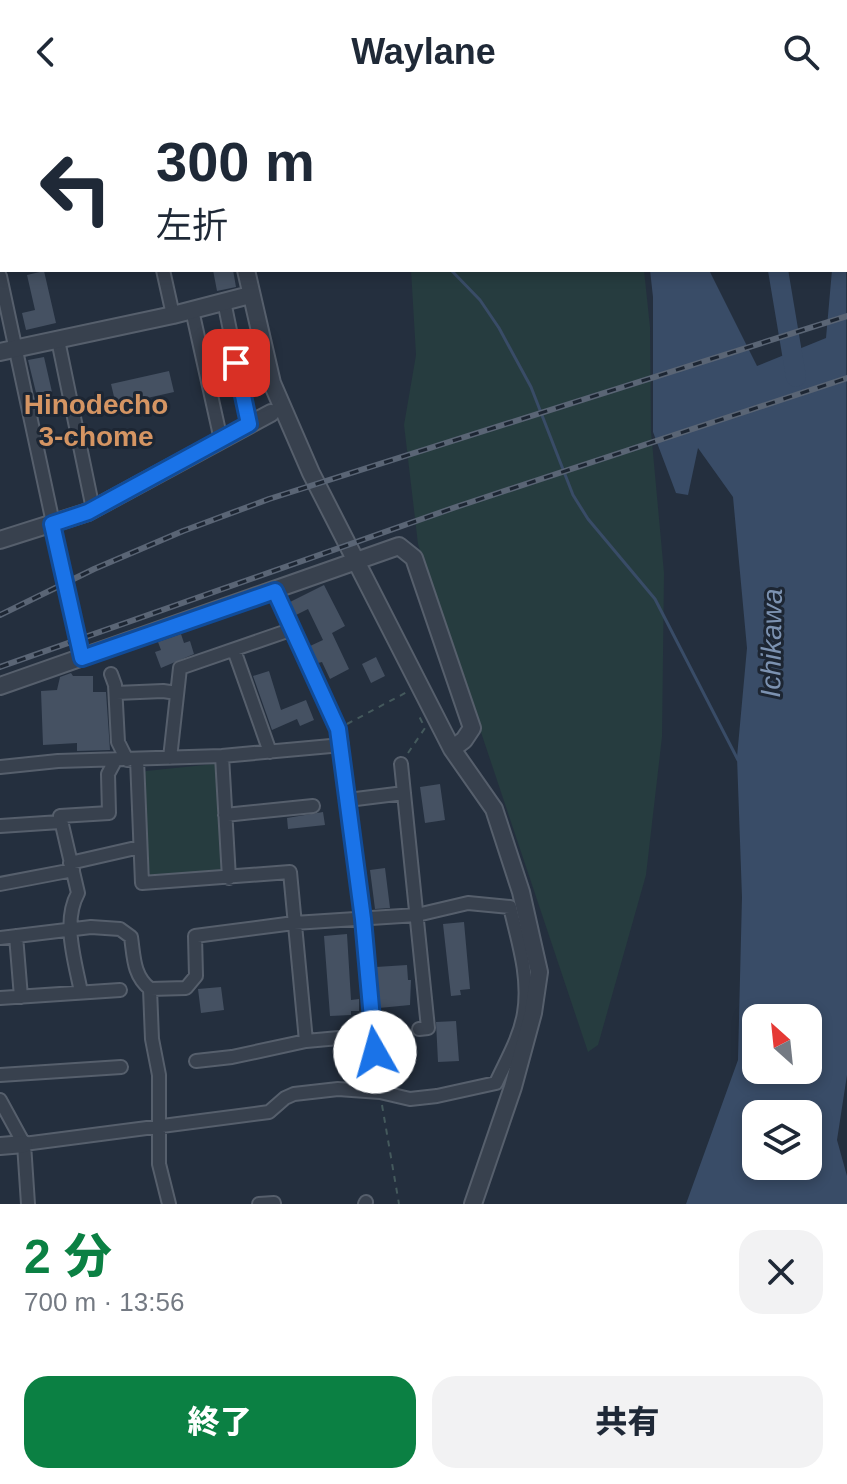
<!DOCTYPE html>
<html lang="ja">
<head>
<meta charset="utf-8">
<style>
  body { margin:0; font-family:Helvetica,"Noto Sans JP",sans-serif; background:#f2f2f3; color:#1f2937; height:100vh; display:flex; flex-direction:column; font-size:30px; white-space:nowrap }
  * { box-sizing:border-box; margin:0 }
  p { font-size:26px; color:#747a83 }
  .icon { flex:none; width:44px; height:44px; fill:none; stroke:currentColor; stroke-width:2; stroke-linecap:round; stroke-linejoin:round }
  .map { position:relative; height:1100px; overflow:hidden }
  .drawer { display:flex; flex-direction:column; background:#fff; flex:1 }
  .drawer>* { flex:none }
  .top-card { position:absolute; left:0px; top:0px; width:848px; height:168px; box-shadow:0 4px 12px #0003; background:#fff; color:#1f2937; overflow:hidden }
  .needle { width:52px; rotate:333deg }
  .fabs { position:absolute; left:742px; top:900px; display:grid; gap:16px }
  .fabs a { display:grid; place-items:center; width:80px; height:80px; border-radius:16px; background:#fff; box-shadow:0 4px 12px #0003; font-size:40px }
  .pin { position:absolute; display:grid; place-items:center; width:68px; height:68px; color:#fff; margin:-34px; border-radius:16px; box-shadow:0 4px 12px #0006 }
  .me { position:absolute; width:88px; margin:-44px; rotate:353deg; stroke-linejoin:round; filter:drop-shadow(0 0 6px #0008) }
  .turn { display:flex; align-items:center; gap:28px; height:168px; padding:0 24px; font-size:36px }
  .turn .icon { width:104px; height:104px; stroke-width:2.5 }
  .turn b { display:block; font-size:56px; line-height:68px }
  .round { display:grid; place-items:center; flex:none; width:84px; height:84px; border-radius:24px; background:#f2f2f3 }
  .summary { display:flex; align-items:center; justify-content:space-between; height:136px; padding:0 24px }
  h1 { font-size:48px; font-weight:800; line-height:60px; color:#0b8043 }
  .cta { display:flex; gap:16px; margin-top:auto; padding:16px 24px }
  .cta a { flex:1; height:92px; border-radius:24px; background:#0b8043; color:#fff; font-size:32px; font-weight:800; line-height:92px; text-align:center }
  .cta a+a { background:#f2f2f3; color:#1f2937 }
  header { display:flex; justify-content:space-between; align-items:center; height:104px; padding:0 24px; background:#fff; font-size:36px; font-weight:800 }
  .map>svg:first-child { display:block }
  .green { fill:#263c3f }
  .water { fill:#394c67; fill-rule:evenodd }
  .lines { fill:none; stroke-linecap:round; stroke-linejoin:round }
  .stream { stroke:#394c67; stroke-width:3 }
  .river { stroke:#394c67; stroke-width:20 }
  .building { fill:#455162 }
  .minor-casing { stroke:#565f6c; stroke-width:16 }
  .tertiary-casing { stroke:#565f6c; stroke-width:20 }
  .path { stroke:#44595c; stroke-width:2; stroke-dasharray:6 6; stroke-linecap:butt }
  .minor { stroke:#38414e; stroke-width:12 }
  .tertiary { stroke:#38414e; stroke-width:16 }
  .rail-casing { stroke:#5a6575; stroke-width:6 }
  .rail { stroke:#1d2633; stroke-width:3; stroke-dasharray:9; stroke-linecap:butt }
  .route-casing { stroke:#114b97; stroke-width:20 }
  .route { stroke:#1a73e8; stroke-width:14 }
  .labels { text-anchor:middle; stroke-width:6; stroke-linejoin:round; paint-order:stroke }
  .neighbourhood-label { font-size:28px; font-weight:bold; fill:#d59563; stroke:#1d2633 }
  .water-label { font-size:28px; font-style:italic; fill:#7c92b1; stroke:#1d2633 }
</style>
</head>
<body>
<header><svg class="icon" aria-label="back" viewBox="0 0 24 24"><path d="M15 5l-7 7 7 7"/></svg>Waylane<svg class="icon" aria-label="search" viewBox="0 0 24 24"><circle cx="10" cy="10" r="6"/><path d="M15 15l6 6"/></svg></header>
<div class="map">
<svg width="847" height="1100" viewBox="0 0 847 1100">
  <rect width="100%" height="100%" fill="#242f3e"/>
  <path class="green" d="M 411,166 L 644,166 L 650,223 L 651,327 L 664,469 L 662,633 L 646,771 L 598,941 L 588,948 L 418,440 L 404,321 L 416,251 Z
    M 214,660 L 219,663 L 224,761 L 221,767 L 150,774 L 142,671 L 146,667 Z"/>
  <path class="water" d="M 846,14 L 847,971 L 837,1036 L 847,1072 L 847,1100 L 686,1100 L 738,956 L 742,793 L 737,653 L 747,544 L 733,393 L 698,344 L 688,391 L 676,389 L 653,328 L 653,193 L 650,166 L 709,166 L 757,262 L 826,234 L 832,166 L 846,166 ZM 808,914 L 808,966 L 756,966 L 756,914 ZM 808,1010 L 808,1062 L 756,1062 L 756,1010 Z"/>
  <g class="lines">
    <path class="stream" d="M 451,166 L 480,196 L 499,224 L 531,283 L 573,391 L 588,415 L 655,495 L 738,656"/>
    <path class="river" d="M 750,0 L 750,2
      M 778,166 L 796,273"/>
  </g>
  <path class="building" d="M 213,166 L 233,166 L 236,183 L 217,187 Z
    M 44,167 L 56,219 L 26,226 L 22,209 L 35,206 L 27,171 Z
    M 44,253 L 57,310 L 42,313 L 28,256 Z
    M 169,267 L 174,288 L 116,301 L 111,280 Z
    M 324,481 L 345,522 L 332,529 L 349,565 L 330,575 L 322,558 L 318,559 L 310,542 L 323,536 L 308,505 L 296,511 L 290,498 Z
    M 181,530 L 184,539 L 190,537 L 194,550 L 161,564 L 155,548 L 161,546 L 158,538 Z
    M 376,553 L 385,572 L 371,579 L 362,560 Z
    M 269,567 L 281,606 L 306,596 L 314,616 L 300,622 L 297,615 L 272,626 L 253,572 Z
    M 71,569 L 73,572 L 93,572 L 93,588 L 106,588 L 110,646 L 77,647 L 77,639 L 43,641 L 41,587 L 57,586 L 60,573 Z
    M 440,680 L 445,716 L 425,719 L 420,683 Z
    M 323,708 L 325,721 L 288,725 L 287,714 Z
    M 385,764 L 390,804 L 375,805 L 370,766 Z
    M 464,818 L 470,885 L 460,886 L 461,891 L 451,892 L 443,820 Z
    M 347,830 L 351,896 L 359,895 L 359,907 L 351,907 L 351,911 L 330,912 L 324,832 Z
    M 407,861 L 408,876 L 411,876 L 410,901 L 379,904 L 376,863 Z
    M 221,883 L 224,906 L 201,909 L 198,885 Z
    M 456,917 L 459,957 L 438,958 L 436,918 Z"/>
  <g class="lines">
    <g class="minor-casing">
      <path id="minor" d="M 128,0 L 128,2
        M 0,33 L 2,33
        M 0,66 L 2,65
        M 163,166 L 173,211
        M 0,172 L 82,554
        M 224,197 L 249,320
        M 192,206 L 221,336
        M 58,236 L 93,405
        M 275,487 L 338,625 L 363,815 L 372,931 L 380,988
        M 234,546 L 270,648
        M 111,570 L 115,581 L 118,638 L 127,656
        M 116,589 L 163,587 L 177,589
        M 222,652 L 229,774
        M 170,654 L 180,564 L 293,525
        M 137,655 L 142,779 L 290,768 L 306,937
        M 401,660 L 428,924 L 419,925
        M 0,663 L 58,657 L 222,652 L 342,641
        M 348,696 L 404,689
        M 225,711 L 313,702
        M 0,722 L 60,718
        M 70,759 L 140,743
        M 0,780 L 73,766
        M 16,832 L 21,893
        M 0,834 L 91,823 L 120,825 L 131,833 C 134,853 133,871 150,885 L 186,884 L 196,872 L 195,832 L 294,819 L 417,811 L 468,799 L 510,803 C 518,837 530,873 524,909 C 520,934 506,957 496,979 L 437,992 L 410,995 L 380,988 L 338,985 L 294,990 L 285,994 L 269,1008 L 24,1040
        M 150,885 L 152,935 L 159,971 L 159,1060 L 169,1100
        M 81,888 C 75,857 62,818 78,789 L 60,712 L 109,709 L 108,670 L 115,657
        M 0,894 L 120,886
        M 196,957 L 232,953 L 306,937 L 372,931
        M 0,971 L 121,963
        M 0,996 L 24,1040 L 28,1100
        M 259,1100 L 274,1099
        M 365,1100 L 366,1098"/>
    </g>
    <g class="tertiary-casing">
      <path id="tertiary" d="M 220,0 L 220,2
        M 246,166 L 272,279 L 311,369 L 452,645 L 494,705 L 521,788 L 539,868 L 533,909 L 513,983 L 473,1100
        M 0,248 L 173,211 L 250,191
        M 0,436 L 88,408 L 271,309
        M 0,582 L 399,442 L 414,454 L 472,624 L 464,636 L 452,645
        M 0,1042 L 24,1040"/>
    </g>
    <path class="path" d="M 347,620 L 407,588
      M 408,649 L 425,624 L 418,610
      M 382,1001 L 399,1100"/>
    <use href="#minor" class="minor"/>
    <use href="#tertiary" class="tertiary"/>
    <g class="rail-casing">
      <path id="rail" d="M 0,511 L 94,465 L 183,427 L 269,395 L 847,212
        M 0,563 L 456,403 L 847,274"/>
    </g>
    <use href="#rail" class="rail"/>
  </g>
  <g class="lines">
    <g class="route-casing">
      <path id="route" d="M 236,259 L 249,320 L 88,408 L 52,420 L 82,554 L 275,487 L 338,625 L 363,815 L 375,948"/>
    </g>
    <use href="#route" class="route"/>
  </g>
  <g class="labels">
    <g class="neighbourhood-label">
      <text x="96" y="310">Hinodecho<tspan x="96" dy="32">3-chome</tspan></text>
    </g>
    <g class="water-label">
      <text transform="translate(771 539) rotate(-89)" y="10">Ichikawa</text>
    </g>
  </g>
</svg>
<div class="fabs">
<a><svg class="needle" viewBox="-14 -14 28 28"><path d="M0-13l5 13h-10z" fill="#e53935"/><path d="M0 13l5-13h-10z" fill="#747a83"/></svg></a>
<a><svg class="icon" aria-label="layers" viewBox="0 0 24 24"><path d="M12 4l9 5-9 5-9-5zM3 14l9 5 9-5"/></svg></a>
</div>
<div class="pin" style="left:236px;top:259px;background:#d93025"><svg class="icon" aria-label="arrive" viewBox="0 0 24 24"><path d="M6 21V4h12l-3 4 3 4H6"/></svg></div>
<svg class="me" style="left:375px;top:948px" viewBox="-20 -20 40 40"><circle r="19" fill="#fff"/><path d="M0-13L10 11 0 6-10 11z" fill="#1a73e8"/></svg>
<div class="top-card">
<div class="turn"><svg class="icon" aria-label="left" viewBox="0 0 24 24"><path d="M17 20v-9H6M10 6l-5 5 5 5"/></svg><div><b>300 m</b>左折</div></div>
</div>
</div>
<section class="drawer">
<div class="summary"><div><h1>2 分</h1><p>700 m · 13:56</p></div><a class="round"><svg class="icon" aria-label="close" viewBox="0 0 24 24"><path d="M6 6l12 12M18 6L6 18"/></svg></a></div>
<div class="cta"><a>終了</a><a>共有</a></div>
</section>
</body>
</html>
